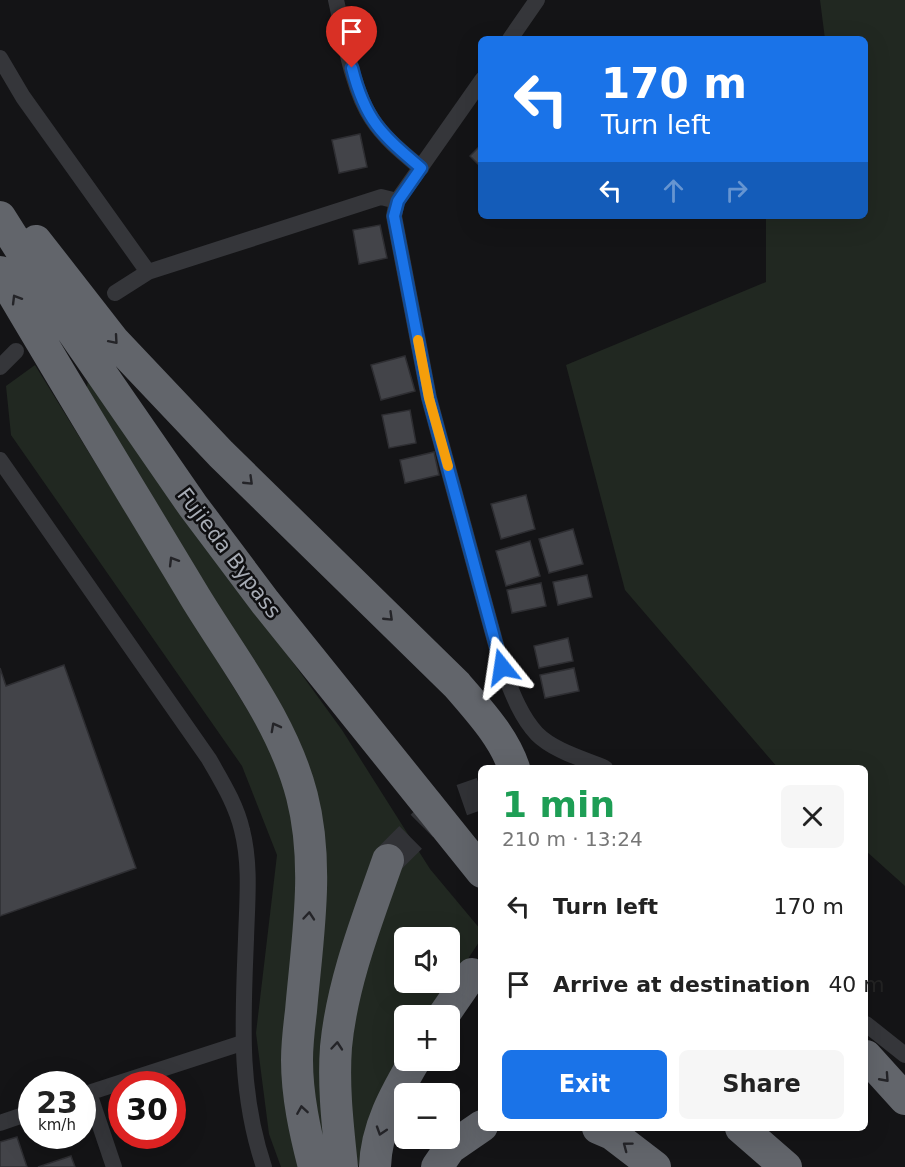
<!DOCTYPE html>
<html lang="en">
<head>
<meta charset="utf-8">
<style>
  body { margin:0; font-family:"DejaVu Sans",sans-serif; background:#f6f6f6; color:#222; height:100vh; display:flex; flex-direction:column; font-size:22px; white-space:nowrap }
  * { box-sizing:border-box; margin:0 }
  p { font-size:20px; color:#767676 }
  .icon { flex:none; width:33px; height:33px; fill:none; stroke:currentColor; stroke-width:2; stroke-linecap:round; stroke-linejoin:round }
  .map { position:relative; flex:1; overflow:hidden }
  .panel { position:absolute; left:478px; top:765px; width:390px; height:366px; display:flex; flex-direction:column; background:#fff; border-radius:9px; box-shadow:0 6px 24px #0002 }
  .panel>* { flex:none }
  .hud { position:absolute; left:478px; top:36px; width:390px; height:183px; border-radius:9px; box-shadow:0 6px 24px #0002; background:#1a73e8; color:#fff; overflow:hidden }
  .controls { position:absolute; left:394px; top:927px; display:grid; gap:12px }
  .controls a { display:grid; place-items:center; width:66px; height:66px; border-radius:9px; background:#fff; box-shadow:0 6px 24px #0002; font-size:30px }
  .speed { position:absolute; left:18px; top:1071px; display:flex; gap:12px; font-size:30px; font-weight:700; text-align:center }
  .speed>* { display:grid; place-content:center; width:78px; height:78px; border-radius:50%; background:#fff; box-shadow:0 6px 24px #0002; line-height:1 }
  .speed small { font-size:15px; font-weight:400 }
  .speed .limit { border:9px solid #d22; background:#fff; color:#111 }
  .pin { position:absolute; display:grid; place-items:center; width:51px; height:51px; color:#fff; margin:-62px -26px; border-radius:50% 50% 50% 0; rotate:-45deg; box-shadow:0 0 6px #0007 }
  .pin .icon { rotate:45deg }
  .me { position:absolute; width:66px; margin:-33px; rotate:345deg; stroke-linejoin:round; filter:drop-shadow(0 0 4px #0008) }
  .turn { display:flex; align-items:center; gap:21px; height:126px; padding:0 24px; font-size:27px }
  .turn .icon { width:78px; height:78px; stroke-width:2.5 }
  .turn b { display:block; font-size:42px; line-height:51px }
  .lanes { display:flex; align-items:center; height:57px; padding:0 24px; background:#0003; justify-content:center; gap:30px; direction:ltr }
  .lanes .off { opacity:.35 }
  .round { display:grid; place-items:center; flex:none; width:63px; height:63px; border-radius:9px; background:#f6f6f6 }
  .overview { display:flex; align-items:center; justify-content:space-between; height:102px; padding:0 24px }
  h1 { font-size:36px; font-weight:800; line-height:45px; color:#1e9e55 }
  .button { display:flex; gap:12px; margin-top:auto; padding:12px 24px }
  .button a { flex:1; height:69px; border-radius:9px; background:#1a73e8; color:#fff; font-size:24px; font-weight:800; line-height:69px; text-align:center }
  .button a+a { background:#f6f6f6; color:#222 }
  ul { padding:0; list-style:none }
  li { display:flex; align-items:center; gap:18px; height:78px; padding:0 24px }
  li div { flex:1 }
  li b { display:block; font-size:22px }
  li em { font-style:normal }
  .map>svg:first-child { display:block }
  .green { fill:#212821; fill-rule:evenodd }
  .building { fill:#434449; stroke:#2e2e32; stroke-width:1.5 }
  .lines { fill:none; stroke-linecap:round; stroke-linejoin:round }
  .highway-tunnel { stroke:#313236; stroke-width:32; stroke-dasharray:32 16; stroke-linecap:butt }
  .street { stroke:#35363a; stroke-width:16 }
  .highway { stroke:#62656b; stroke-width:32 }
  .oneway { stroke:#242428 }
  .route-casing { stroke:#114b97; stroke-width:15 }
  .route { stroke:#1a73e8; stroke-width:10 }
  .slow { stroke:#f59e0b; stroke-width:10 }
  .labels { text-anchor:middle; stroke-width:5; stroke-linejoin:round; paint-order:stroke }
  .street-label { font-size:21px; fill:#a7acb5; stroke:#0f0f11 }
</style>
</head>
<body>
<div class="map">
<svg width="905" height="1167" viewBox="0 0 905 1167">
  <rect width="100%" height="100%" fill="#141416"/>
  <path class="green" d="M 820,0 L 905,0 L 905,886 L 866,851 L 866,768 L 778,768 L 625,590 L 566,365 L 766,282 L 766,216 L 866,216 L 866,39 L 825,39 Z
    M 35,365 L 282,766 L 301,857 L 306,1167 L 281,1167 L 269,1134 L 256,1033 L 277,855 L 242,766 L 11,435 L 6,386 Z
    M 88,380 L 342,730 L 430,869 L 481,930 L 481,939 L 431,1015 L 405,1016 L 405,1057 L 368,1137 L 366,1167 L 359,1167 L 344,1129 L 348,1014 L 401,867 L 382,855 L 344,961 L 328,1069 L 337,1167 L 324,1167 L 307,1101 L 308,1011 L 321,848 L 297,746 L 85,400 ZM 405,938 L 450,938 L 450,982 L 405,982 Z"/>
  <path class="building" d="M 360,134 L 367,167 L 339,173 L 332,140 Z
    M 482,144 L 482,168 L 470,156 Z
    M 380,225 L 387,258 L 359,264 L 353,230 Z
    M 405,356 L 415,391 L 381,400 L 371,365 Z
    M 410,410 L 416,443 L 389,448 L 382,415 Z
    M 434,452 L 439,475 L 405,483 L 400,460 Z
    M 526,495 L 535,529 L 501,539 L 491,504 Z
    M 573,529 L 583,564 L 549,573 L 539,539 Z
    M 530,541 L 540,576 L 506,586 L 496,551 Z
    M 587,575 L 592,597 L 558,605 L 553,582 Z
    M 541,583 L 546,606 L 512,613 L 507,590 Z
    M 568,638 L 573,661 L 539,668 L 534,646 Z
    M 64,665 L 136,868 L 0,916 L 0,668 L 6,686 Z
    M 574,668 L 579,691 L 545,698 L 540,675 Z
    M 17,1137 L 27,1167 L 0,1167 L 0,1142 Z
    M 71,1156 L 75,1167 L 38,1167 Z"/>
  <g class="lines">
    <path class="highway-tunnel" d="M 388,860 L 431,817 L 459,801 L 482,793"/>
    <path class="street" d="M 336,0 C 344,35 352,90 372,119 C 385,139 403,153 421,168
      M 510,39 L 537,0
      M 0,58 L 23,97 L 148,272
      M 482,80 L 397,201 L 394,216 L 429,398 L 502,667 C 511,690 520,716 537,734 C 554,751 584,759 605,768
      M 115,293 L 148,272 L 381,197 L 397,201
      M 0,367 L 16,351
      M 0,460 L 209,759 C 222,782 236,804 242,830 C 251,865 247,903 246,939 C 243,1018 238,1090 264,1167
      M 866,1024 L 905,1055
      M 89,1093 L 114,1167
      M 82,1095 L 242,1043
      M 0,1123 L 32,1112"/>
    <path class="highway" d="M 0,217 L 70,328 L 193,506 L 265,602 L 482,872
      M 36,241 L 114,341 L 221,454 L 457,685 C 479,711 503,736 514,768
      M 0,272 C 64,381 130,489 195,597 C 234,661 283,722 302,796 C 320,866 307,940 301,1011 C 299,1027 297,1044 297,1060 C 297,1096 305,1132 314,1167
      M 443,1016 L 472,974
      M 866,1056 L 905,1099
      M 598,1128 L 612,1134 L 655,1167
      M 741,1128 L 786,1167
      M 342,1167 C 338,1127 333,1087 336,1047 C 342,983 367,920 388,860
      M 375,1167 C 376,1128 395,1094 415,1060
      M 437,1167 L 450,1148 L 482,1126"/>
  </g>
  <defs><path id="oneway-chevron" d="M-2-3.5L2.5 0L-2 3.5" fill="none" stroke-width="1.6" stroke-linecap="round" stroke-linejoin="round" transform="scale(1.5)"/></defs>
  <g class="oneway">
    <use href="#oneway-chevron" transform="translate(16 299) rotate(-121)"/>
    <use href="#oneway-chevron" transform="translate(114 340) rotate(49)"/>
    <use href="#oneway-chevron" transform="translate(249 481) rotate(44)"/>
    <use href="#oneway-chevron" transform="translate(173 561) rotate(-121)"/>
    <use href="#oneway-chevron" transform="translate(389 617) rotate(44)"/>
    <use href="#oneway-chevron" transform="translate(275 727) rotate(-118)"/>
    <use href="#oneway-chevron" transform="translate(309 916) rotate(-85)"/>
    <use href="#oneway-chevron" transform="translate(337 1046) rotate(-85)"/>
    <use href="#oneway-chevron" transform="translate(885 1078) rotate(48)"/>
    <use href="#oneway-chevron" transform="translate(302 1110) rotate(-99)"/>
    <use href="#oneway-chevron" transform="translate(381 1131) rotate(108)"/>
    <use href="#oneway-chevron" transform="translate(627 1146) rotate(-143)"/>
  </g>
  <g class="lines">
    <g class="route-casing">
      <path id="route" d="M 352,68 C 365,120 381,134 421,168 L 398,201 L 394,216 L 429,398 L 502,667"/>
    </g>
    <use href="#route" class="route"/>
    <path class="slow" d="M 418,340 L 429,398 L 448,466"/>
  </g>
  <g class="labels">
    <g class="street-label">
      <text transform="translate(229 553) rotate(53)" y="7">Fujieda Bypass</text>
    </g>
  </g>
</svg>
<div class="controls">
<a><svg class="icon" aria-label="sound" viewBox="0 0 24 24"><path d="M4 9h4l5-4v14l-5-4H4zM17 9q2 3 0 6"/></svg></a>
<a>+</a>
<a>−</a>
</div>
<div class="speed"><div>23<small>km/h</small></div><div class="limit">30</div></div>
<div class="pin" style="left:352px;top:68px;background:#d93025"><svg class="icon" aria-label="arrive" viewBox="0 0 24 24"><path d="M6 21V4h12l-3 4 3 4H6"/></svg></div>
<svg class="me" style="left:502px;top:667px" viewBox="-20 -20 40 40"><path d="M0-17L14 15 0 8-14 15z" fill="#1a73e8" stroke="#fff" stroke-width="4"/></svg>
<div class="hud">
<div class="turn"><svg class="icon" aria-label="left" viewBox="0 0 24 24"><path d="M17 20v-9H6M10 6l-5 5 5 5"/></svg><div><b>170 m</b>Turn left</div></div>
<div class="lanes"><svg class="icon" aria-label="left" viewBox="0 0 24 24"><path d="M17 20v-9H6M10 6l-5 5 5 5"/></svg><svg class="icon off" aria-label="ahead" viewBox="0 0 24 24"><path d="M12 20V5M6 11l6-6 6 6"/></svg><svg class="icon off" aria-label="right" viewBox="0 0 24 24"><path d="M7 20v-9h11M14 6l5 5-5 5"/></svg></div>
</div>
<section class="panel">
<div class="overview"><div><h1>1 min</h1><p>210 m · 13:24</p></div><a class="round"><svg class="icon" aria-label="close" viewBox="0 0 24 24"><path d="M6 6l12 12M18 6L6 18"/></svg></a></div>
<ul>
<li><svg class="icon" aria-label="left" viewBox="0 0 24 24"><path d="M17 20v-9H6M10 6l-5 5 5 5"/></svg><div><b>Turn left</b></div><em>170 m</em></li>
<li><svg class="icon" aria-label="arrive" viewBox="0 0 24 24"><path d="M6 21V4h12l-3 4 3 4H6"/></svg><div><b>Arrive at destination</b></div><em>40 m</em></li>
</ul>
<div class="button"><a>Exit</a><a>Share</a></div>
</section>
</div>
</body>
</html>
